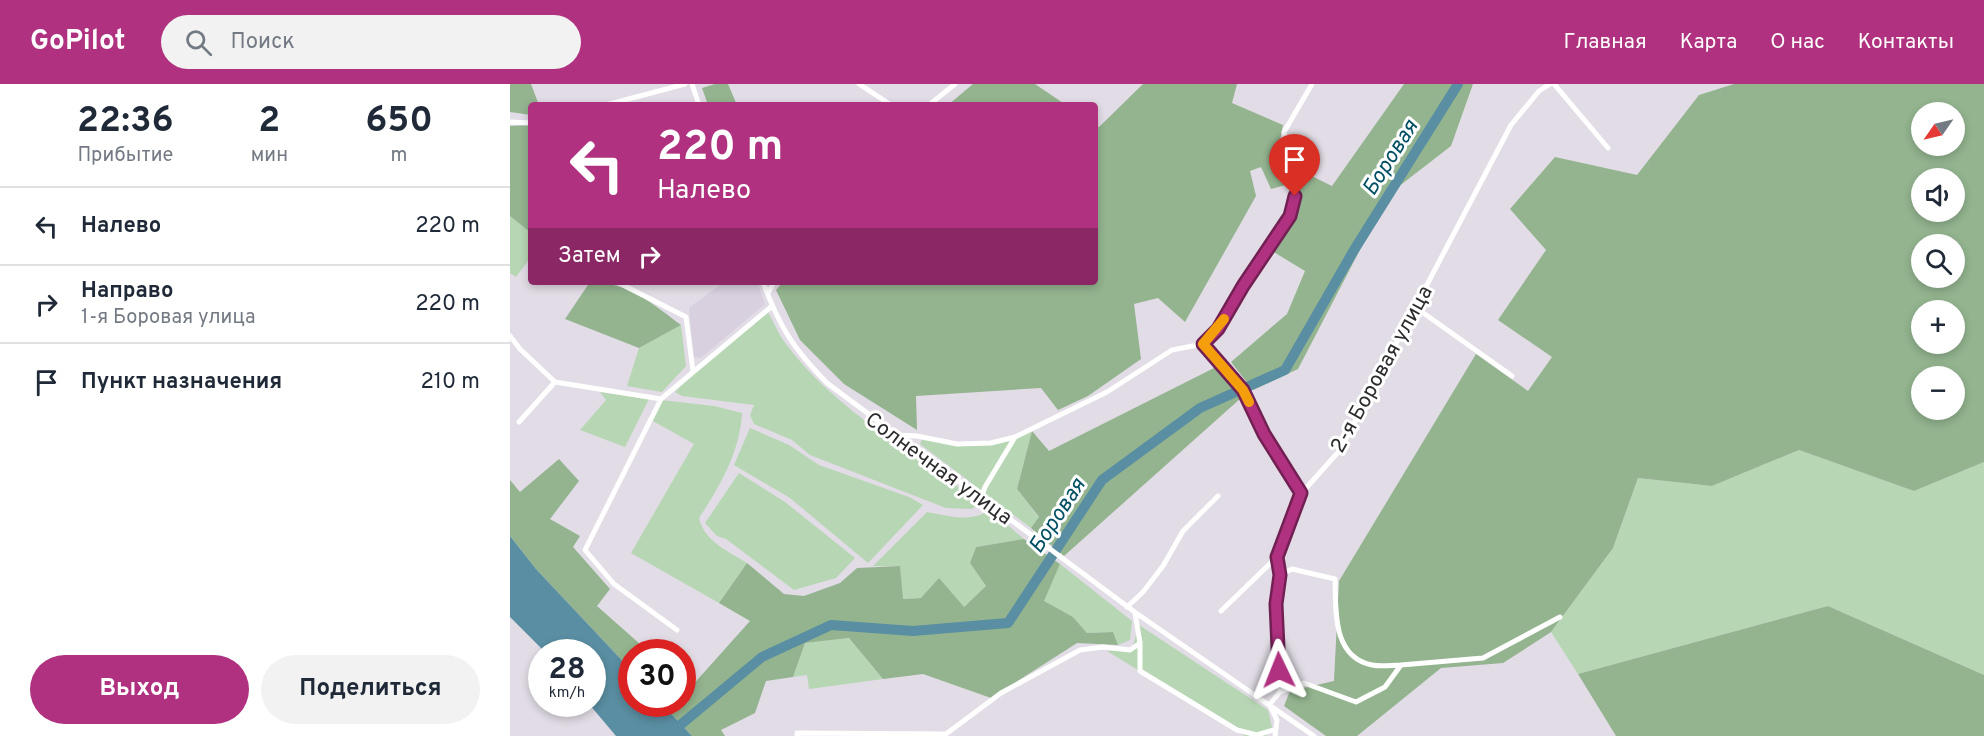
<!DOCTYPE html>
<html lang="ru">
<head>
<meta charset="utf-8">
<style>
  body { margin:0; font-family:Overpass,sans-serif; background:#f2f2f3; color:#1f2937; height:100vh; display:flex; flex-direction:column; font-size:22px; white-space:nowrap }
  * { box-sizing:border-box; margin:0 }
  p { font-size:20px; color:#747a83 }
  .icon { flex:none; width:33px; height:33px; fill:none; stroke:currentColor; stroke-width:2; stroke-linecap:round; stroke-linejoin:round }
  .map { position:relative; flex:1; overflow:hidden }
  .side { display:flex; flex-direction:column; background:#fff; width:510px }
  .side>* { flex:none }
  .hud { position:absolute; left:18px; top:18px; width:570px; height:183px; border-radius:6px; box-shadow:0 3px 9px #0003; background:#af317f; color:#fff; overflow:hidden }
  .needle { width:39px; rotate:236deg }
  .tools { position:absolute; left:1401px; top:18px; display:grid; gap:12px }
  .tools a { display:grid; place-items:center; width:54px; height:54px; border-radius:50%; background:#fff; box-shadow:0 3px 9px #0003; font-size:30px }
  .speed { position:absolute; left:18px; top:555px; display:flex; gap:12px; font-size:30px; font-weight:700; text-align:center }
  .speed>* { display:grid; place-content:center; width:78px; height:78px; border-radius:50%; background:#fff; box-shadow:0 3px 9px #0003; line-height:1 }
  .speed small { font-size:15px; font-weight:400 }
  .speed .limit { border:9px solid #d22; background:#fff; color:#111 }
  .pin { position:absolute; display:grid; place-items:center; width:51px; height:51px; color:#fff; margin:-62px -26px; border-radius:50% 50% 50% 0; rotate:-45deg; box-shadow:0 0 6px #0007 }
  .pin .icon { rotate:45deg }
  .me { position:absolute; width:66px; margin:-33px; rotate:358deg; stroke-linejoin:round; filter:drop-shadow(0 0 4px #0008) }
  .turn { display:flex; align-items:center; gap:21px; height:126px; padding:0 30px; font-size:27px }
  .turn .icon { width:78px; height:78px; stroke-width:2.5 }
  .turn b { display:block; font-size:42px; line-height:51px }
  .then { display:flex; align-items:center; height:57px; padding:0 30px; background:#0003; gap:12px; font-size:22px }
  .eta { display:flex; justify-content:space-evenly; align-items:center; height:102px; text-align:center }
  .eta b { font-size:36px; font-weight:700; line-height:42px }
  .cta { display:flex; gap:12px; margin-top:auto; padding:12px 30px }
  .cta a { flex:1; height:69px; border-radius:36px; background:#af317f; color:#fff; font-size:24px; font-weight:700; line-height:69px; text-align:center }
  .cta a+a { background:#f2f2f3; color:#1f2937 }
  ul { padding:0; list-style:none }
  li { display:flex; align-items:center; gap:18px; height:78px; padding:0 30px; border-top:2px solid #e0e1e3 }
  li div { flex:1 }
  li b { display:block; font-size:22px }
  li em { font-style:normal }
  header { display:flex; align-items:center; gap:36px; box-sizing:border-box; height:84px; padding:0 30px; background:#af317f; color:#fff }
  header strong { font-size:28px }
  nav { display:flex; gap:33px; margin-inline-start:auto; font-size:21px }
  .search { width:420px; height:54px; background:#f2f2f3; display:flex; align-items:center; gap:15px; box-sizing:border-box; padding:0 21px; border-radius:33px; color:#747a83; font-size:22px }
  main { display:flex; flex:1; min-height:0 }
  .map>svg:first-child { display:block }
  .built { fill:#d8cfdf }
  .green { fill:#b7d6b4 }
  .forest { fill:#93b48f; fill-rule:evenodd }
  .water { fill:#5a8ea2 }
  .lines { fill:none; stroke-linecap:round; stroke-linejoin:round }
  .river { stroke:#5a8ea2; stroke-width:10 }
  .minor { stroke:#fff; stroke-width:5 }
  .route-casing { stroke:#722053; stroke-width:15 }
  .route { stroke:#af317f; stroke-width:10 }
  .slow { stroke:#f59e0b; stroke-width:10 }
  .labels { text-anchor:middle; stroke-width:6; stroke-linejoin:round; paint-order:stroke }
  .street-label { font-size:21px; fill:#2d2b2e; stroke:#fff }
  .water-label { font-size:22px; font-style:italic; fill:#014f64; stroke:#fff }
</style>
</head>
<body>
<header>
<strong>GoPilot</strong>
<div class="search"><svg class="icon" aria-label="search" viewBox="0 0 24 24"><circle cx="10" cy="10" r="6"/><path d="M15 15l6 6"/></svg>Поиск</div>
<nav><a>Главная</a><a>Карта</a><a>О нас</a><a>Контакты</a></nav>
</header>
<main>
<section class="side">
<div class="eta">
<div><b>22:36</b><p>Прибытие</p></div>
<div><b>2</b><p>мин</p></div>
<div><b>650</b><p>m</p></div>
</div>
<ul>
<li><svg class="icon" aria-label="left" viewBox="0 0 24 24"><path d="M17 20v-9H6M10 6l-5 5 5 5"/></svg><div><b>Налево</b></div><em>220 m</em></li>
<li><svg class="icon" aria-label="right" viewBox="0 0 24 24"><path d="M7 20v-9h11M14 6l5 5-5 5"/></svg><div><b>Направо</b><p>1-я Боровая улица</p></div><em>220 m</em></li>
<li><svg class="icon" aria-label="arrive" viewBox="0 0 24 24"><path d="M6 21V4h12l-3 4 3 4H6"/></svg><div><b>Пункт назначения</b></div><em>210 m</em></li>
</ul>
<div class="cta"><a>Выход</a><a>Поделиться</a></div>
</section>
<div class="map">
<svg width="1474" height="652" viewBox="0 0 1474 652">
  <rect width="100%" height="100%" fill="#e1dce5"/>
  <path class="built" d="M 214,198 L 247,198 L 255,220 L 191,274 L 184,273 L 179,224 Z"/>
  <path class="green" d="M 0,132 L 21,149 L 21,173 L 6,193 L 0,189 Z
    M 258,228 C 264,239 269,251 276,260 C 323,324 407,372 470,419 L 462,425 L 436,424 L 300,371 L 282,356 L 244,340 L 240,331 L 244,321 L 172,312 L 165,308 L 185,288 Z
    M 171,241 L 176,282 L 152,308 L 117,302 L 129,264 Z
    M 90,308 L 139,315 L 115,363 L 70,346 L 96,316 Z
    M 151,316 L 204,322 L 232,329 C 230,368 210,402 189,434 C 194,457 218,467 237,479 L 209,519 L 121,469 L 184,360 L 141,336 Z
    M 240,344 L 279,361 L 309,381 L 399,413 L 413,421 L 358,479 L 280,414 L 224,381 Z
    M 522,347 L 507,405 L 529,434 L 521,444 L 410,360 L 412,355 C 457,363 479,366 522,347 Z
    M 1289,366 L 1404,407 L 1474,378 L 1474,591 L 1318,522 L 1068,590 L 1041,548 L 1103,464 L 1128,394 L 1202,402 Z
    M 229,389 L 275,418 L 345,474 L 326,494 L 284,506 L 216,455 L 207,452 L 195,439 Z
    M 480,426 L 514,455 L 466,463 L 460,479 L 476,502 L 454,523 L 411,514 L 392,515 L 390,482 L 363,482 L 417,428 C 439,432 461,439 480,426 Z
    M 550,480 L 622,537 L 620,556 L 608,561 L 603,548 L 577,549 L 563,533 L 533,517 Z
    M 629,541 L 758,626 L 762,643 L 756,652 L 735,652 L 597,567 L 622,565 Z
    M 339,554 L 373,595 L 299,605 L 297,591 L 283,593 L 295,559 Z"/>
  <path class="forest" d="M 0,0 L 21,0 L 29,21 L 21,21 L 21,31 L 0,28 Z
    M 205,0 L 218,0 L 227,21 L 198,21 L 192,4 Z
    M 463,0 L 525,0 L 556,21 L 438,21 Z
    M 633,0 L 727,0 L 722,19 L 773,41 L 768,66 L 776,101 L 761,105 L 751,83 L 740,87 L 746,112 L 675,238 L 648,214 L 624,220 L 631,275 L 578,312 L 548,326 L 531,304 L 406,312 L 407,346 L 334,300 L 290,256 L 266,206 L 273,198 L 585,198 L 585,41 L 589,43 Z
    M 894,0 L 963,0 L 941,62 L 879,110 L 788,285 L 743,306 L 721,278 L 777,230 L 795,187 L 762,167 L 787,129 L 785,98 L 779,81 L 822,102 Z
    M 1224,0 L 1474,0 L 1474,378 L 1404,407 L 1289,366 L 1202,402 L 1128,394 L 1103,464 L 1041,548 L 993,579 L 931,584 L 847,652 L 816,652 L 774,622 L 780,607 L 824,597 L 829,497 L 966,270 L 1018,307 L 1042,273 L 988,236 L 1036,166 L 1000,125 L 1045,73 L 1127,91 L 1189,11 ZM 1412,28 L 1444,28 L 1444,62 L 1412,62 ZM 1412,94 L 1444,94 L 1444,128 L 1412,128 ZM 1412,160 L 1444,160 L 1444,194 L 1412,194 ZM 1412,226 L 1444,226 L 1444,260 L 1412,260 ZM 1412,292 L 1444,292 L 1444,326 L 1412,326 Z
    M 21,41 L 19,138 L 21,149 L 0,132 L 0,42 Z
    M 80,198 C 119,198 141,219 171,241 L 129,264 L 55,235 Z
    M 706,283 L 731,314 L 554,472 L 521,444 L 529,433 L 507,405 L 522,347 L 539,367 Z
    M 49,375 L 69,397 L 40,435 L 70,452 L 63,463 L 100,505 L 87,522 L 139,568 L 122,568 L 121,586 L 26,485 L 0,452 L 0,396 L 10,408 Z
    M 514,455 L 550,480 L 534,517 L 563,533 L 577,549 L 603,548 L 608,561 L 567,559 L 481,614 L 413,590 L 373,595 L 339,554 L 295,559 L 283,593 L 256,597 L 245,629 L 211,646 L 215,652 L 182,652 L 152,620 L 172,620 L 173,598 L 180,604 L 240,537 L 209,519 L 237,479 L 274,510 L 294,512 L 330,499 L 347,484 L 390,482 L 393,515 L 411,514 L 429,494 L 454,523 L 476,502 L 460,479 L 466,463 Z
    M 1318,522 L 1474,591 L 1474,652 L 1106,652 L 1068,590 Z"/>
  <path class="water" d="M 0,452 L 26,485 L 121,586 L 122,620 L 152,620 L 182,652 L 106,652 L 79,620 L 82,620 L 82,568 L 35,568 L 0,533 Z"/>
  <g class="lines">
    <path class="river" d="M 157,652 L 252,573 L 321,541 L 403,547 L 498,539 L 592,396 L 690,324 L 775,286 L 844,166 L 948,0"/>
    <path class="minor" d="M 182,0 L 189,21
      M 349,0 L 381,21
      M 1044,0 L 1098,64
      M 96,21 L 175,0
      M 419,21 L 445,0
      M 0,38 L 21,39
      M 107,198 L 176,233 L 183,287
      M 253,198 C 270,244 283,264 317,299 L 626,529 L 804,652
      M 258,209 L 264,198
      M 905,223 L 1002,292
      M 0,252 L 10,265 L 45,298 L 151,315 L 261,223
      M 693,260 L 733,306 L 754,350 L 791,409
      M 151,315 L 75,466 L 104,500 L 167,546
      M 9,338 L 45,298
      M 386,351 L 407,352 L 447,360 L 481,359 L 505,353 L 597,308 L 662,266 L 693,260 L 708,245 L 733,202 L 780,132 L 785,112 L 774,48 L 802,0
      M 471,415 L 475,403 L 505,353
      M 770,491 L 782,485 L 825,495 C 826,526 822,573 862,581 C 871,583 882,581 891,581
      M 617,523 L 633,508 L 653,482 L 673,447 L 708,412
      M 711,527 L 767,473
      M 625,529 L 630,559 L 630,587 L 727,646 L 747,651 L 766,645
      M 770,608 L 794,599 L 846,618 L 875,603 L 891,581 L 973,574 L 1050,533
      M 759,621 L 770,608 L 767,520 L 770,491 L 767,473 L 789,412 L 830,366 L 1001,41 L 1029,7 L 1040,0
      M 760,622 L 767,636 L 765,652
      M 287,652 L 287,649 L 436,650 L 491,609 L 570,566 L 593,563 L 620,566 L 630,559"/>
  </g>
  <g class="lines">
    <g class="route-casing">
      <path id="route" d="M 769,586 L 766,520 L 770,491 L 767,473 L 791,409 L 754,350 L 733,306 L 693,260 L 708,245 L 733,202 L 780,132 L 785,112"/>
    </g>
    <use href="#route" class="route"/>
    <path class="slow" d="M 714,235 L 693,260 L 733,306 L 739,318"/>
  </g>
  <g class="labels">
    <g class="street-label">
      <text transform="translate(871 285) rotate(-61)" y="7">2-я Боровая улица</text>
      <text transform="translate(429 384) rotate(36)" y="7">Солнечная улица</text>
    </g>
    <g class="water-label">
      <text transform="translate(879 73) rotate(-58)" y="8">Боровая</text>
      <text transform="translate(546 431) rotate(-57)" y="8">Боровая</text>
    </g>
  </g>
</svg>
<div class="tools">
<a><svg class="needle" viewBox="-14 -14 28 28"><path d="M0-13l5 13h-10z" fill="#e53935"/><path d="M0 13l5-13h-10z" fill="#747a83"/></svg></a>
<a><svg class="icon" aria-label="sound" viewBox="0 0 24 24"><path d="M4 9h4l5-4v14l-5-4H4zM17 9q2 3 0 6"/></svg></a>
<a><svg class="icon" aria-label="search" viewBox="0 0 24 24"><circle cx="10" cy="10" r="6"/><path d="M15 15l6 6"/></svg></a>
<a>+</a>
<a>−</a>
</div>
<div class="speed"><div>28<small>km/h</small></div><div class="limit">30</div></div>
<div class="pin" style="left:785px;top:112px;background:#d93025"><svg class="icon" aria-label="arrive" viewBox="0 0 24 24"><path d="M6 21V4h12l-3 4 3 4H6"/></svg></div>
<svg class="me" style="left:769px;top:586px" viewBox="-20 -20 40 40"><path d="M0-17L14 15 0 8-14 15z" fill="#af317f" stroke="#fff" stroke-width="4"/></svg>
<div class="hud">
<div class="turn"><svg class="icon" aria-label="left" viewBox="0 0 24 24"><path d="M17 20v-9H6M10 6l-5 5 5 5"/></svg><div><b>220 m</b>Налево</div></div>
<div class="then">Затем<svg class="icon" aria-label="right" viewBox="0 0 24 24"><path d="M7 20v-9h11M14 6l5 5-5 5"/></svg></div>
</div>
</div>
</main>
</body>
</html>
